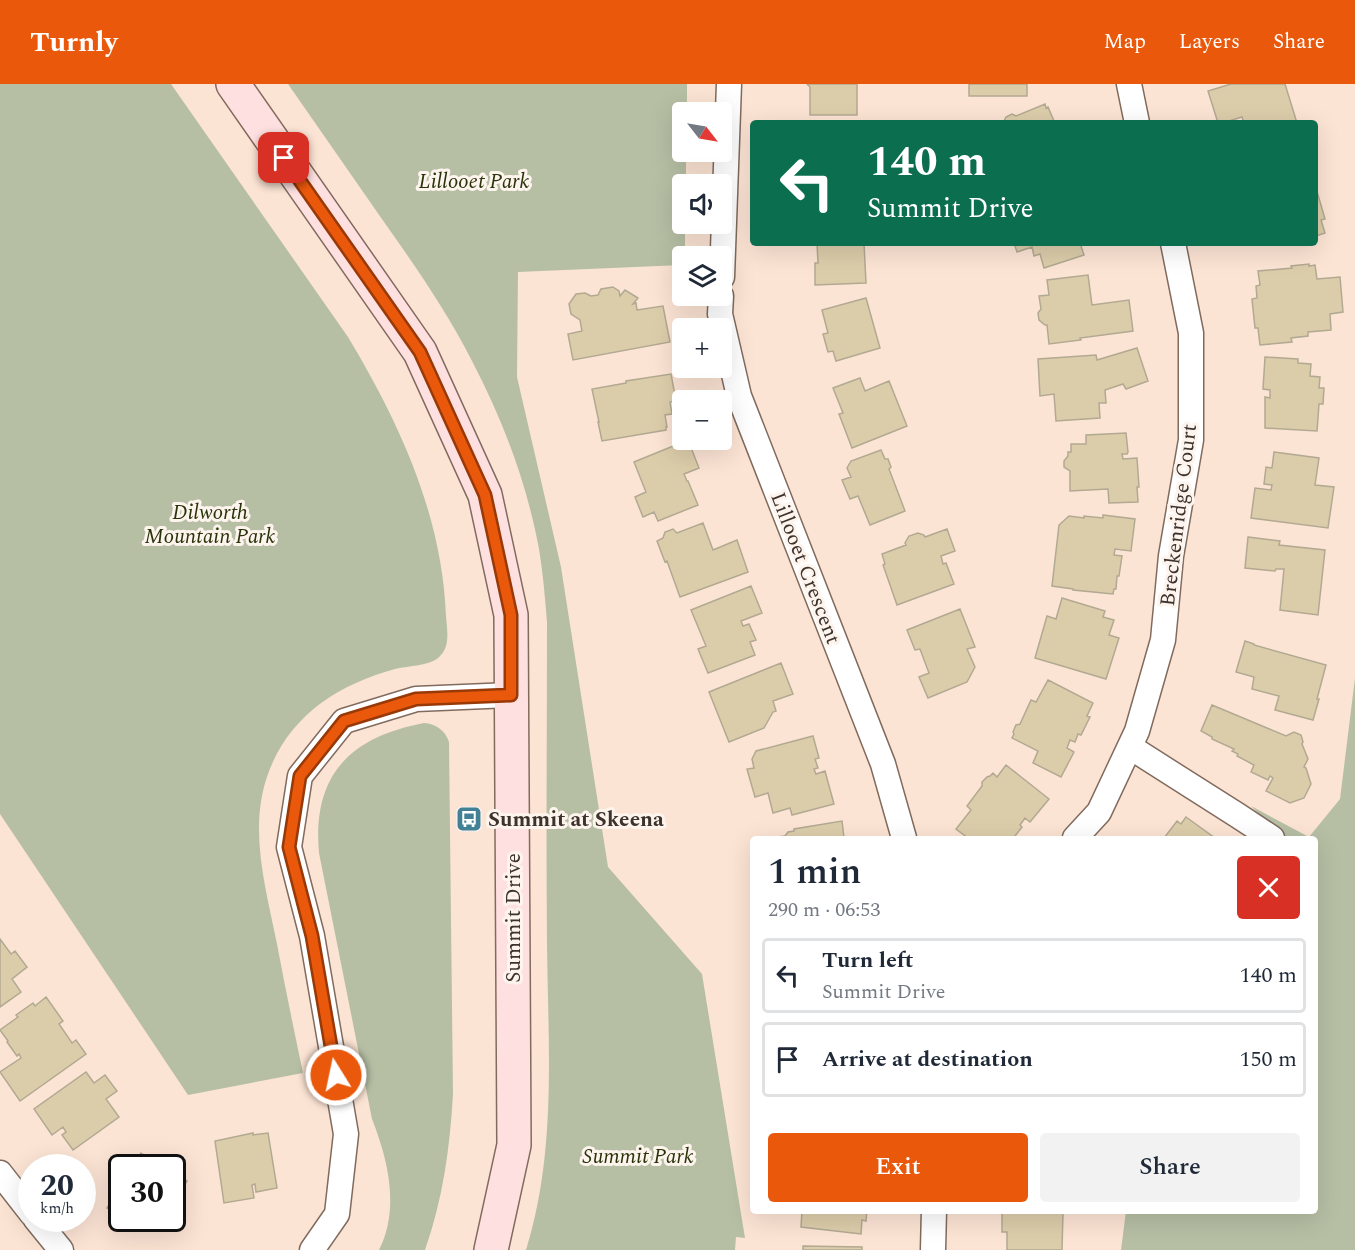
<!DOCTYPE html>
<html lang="en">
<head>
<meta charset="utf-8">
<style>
  body { margin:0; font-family:Spectral,serif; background:#f2f2f3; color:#1f2937; height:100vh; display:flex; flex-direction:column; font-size:22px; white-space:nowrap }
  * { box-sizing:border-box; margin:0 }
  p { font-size:20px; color:#747a83 }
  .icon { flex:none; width:33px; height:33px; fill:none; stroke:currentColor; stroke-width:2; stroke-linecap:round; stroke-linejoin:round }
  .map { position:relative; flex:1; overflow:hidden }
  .side { position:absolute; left:750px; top:752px; width:568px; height:378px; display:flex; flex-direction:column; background:#fff; border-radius:6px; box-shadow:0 6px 24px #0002 }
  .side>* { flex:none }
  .banner { position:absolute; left:750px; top:36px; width:568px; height:126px; border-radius:6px; box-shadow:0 6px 24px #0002; background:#0b6e4f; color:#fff; overflow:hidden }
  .needle { width:39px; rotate:121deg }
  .tools { position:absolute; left:672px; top:18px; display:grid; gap:12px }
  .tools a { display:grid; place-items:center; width:60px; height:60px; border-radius:6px; background:#fff; box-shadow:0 6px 24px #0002; font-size:30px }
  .speed { position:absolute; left:18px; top:1070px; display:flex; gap:12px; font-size:30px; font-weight:700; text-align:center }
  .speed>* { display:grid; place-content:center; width:78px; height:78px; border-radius:50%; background:#fff; box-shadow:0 6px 24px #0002; line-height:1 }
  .speed small { font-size:15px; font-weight:400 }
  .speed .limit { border:3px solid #111; border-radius:9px; background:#fff; color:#111 }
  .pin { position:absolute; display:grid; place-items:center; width:51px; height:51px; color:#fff; margin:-26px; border-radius:12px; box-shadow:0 3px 9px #0006 }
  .me { position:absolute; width:66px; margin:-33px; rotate:350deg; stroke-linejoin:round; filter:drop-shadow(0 0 4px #0008) }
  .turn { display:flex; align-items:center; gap:21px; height:126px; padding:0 18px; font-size:27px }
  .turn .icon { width:78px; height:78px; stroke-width:2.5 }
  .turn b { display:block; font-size:42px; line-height:51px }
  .round { display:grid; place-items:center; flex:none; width:63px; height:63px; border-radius:6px; background:#f2f2f3 }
  .headline { display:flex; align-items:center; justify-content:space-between; height:102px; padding:0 18px }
  h1 { font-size:36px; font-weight:600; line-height:45px }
  .button { display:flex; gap:12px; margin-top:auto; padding:12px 18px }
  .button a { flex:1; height:69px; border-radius:6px; background:#ea580c; color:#fff; font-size:24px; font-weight:600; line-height:69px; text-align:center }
  .button a+a { background:#f2f2f3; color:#1f2937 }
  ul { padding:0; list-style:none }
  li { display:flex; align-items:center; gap:18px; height:75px; margin:0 12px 9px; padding:0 6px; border:3px solid #e0e1e3; border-radius:6px }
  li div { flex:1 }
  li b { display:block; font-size:22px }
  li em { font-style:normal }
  header { display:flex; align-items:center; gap:36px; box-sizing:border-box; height:84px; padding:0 30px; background:#ea580c; color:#fff }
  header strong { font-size:28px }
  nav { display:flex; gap:33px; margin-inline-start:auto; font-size:21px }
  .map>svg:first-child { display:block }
  .park { fill:#b6bfa4 }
  .building { fill:#dccdaa; stroke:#b2a992; stroke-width:1.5 }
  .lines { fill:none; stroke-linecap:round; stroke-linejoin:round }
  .street-casing { stroke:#806b5e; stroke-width:27 }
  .secondary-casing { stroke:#806b5e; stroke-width:36 }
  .street { stroke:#fff; stroke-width:24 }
  .secondary { stroke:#ffe0e0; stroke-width:33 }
  .route-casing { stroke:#983908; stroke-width:15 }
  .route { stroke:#ea580c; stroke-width:10 }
  .labels { text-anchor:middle; stroke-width:6; stroke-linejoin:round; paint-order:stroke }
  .park-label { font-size:21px; font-style:italic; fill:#283309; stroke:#fef4ee }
  .street-label { font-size:21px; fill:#3d332d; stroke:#fef4ee }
  .poi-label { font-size:21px; font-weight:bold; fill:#3d332d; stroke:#fef4ee; text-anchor:start }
</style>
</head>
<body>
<header>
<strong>Turnly</strong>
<nav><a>Map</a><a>Layers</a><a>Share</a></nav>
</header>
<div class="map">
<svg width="1355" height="1166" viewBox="0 0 1355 1166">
  <rect width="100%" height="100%" fill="#fce4d4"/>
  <path class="park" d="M 0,0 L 171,0 L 348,253 C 399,338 442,430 446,532 C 447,546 451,564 438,574 C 428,582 407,582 395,585 C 337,601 289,632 268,690 C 248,745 266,805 277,860 C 285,903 294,946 303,989 L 188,1011 L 0,730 Z
    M 288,0 L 687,0 L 687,28 L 682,28 L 682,68 L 686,68 L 686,100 L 682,100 L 682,140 L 685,140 L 685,172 L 682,172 L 682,181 L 518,188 L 517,293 L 561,483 L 608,783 L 702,890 L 745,1154 L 736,1153 L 735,1166 L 526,1166 C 557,1067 548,962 547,860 C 546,753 547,645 547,538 C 545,514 543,489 539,465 C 527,400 503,336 472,277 C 447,228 416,183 384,138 C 352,92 320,46 288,0 Z
    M 1355,594 L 1355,1166 L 1121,1166 L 1126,1127 L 1316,1126 L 1316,754 L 1275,754 L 1265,736 L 1251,722 L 1309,753 L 1340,715 Z
    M 424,639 C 436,640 445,646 449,658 L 453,1010 C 450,1063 443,1115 425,1166 L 379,1166 C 400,1124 388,1076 372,1035 L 319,769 C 312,691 350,653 424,639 Z"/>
  <path class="building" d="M 807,0 L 857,0 L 857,31 L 810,31 L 810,3 Z
    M 969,0 L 1027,0 L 1027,12 L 969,12 Z
    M 1231,0 L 1285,0 L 1297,39 L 1244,39 L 1242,33 L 1223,39 L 1218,39 L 1208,7 Z
    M 1045,20 L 1046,24 L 1048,23 L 1054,37 L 1053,39 L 1003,39 L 1006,33 L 1012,30 L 1016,32 Z
    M 1316,104 L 1325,135 L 1321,136 L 1325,149 L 1316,152 Z
    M 817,159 L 864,159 L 866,199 L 815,201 L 815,179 L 818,179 Z
    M 1014,159 L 1080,159 L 1084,171 L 1044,184 L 1040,170 L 1034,172 L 1032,163 L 1017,168 Z
    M 1309,180 L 1309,182 L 1315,181 L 1317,195 L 1340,193 L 1343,228 L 1330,230 L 1331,246 L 1308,248 L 1308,252 L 1291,254 L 1292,258 L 1260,261 L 1258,244 L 1255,244 L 1252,215 L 1257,214 L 1256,202 L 1260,201 L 1258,187 L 1292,184 L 1291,182 Z
    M 1088,191 L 1092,221 L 1129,216 L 1133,247 L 1080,254 L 1081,256 L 1049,260 L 1047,241 L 1045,241 L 1039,236 L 1038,229 L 1041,225 L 1039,212 L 1049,211 L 1047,196 Z
    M 613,203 L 619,207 L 620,212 L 625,206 L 638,214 L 633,220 L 636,219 L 637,226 L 663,222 L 670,258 L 573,276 L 568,250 L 582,247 L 580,236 L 571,230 L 569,220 L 576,210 L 585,209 L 591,212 L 598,211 L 601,205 Z
    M 866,214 L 880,264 L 836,277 L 833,267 L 828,268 L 823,250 L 828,249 L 822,226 Z
    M 1137,264 L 1148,297 L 1126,305 L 1123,300 L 1105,306 L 1106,319 L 1099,319 L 1100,334 L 1056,337 L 1054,310 L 1040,312 L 1038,275 L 1096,271 L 1097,276 Z
    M 1265,273 L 1298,275 L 1298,279 L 1311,280 L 1310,292 L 1320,293 L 1319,304 L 1324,304 L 1323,320 L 1319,320 L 1317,347 L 1265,344 L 1265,313 L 1270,314 L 1270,306 L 1263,305 Z
    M 671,290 L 676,317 L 670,318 L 672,330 L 665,331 L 667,343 L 666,343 L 666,346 L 602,357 L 598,338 L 599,338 L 592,305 L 626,299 L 626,297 Z
    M 860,294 L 865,307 L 889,297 L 907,342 L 852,364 L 839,330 L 843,329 L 833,304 Z
    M 1126,349 L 1128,368 L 1127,370 L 1122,370 L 1123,375 L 1137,374 L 1139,403 L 1137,403 L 1138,418 L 1109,419 L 1108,405 L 1070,407 L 1070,387 L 1064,383 L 1064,377 L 1068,372 L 1068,368 L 1071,368 L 1071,360 L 1086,360 L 1086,351 Z
    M 688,356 L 699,384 L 684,390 L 687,397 L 688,397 L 698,421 L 658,437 L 654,428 L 643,433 L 635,413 L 646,408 L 634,378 Z
    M 881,366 L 885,375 L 888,375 L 891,383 L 889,385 L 905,427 L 870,441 L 858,412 L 850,415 L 842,396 L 851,393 L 847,384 L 851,377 Z
    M 1274,368 L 1319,374 L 1315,401 L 1334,403 L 1328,444 L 1251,434 L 1255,404 L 1271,406 L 1272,401 L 1264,400 L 1266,383 L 1272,384 Z
    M 1103,431 L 1135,435 L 1131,467 L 1115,465 L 1114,471 L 1122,472 L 1119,492 L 1117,492 L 1116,505 L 1114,505 L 1113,510 L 1073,506 L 1073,505 L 1052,502 L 1059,441 L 1069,432 L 1084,434 L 1084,432 L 1103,434 Z
    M 703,439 L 713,466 L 737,456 L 748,488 L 680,513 L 667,477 L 665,478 L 657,457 L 663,454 L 665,448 L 673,445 L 677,449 Z
    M 947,445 L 955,467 L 941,472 L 943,480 L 946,479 L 954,500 L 897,521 L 883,481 L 885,480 L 882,470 L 906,461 L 905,459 L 909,452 L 918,449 L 924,451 L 925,453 Z
    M 1248,453 L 1280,457 L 1279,461 L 1325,466 L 1318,531 L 1280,526 L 1284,485 L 1276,485 L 1275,487 L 1245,484 Z
    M 751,502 L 762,529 L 741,537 L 743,542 L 749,540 L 756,556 L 750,558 L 755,571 L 708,589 L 698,565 L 706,562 L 691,526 Z
    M 1062,514 L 1105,527 L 1103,533 L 1114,536 L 1109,551 L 1119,554 L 1106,595 L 1035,574 L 1047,532 L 1056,535 Z
    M 960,525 L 975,563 L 967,565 L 975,583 L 967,598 L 928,614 L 919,593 L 929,589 L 920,565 L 915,566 L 907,546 Z
    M 1245,557 L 1254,560 L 1254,561 L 1326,581 L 1317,615 L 1319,615 L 1313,636 L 1275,626 L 1279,612 L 1252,605 L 1254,593 L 1236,588 Z
    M 781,579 L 793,610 L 773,617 L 776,627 L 773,628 L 764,644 L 729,658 L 709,608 Z
    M 1048,596 L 1093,619 L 1087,632 L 1090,633 L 1081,651 L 1078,650 L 1075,658 L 1070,656 L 1067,664 L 1074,668 L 1061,693 L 1033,679 L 1038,667 L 1012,654 L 1014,650 L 1013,648 L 1016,641 L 1020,640 L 1031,616 L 1036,618 Z
    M 1212,621 L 1286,652 L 1294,648 L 1301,651 L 1303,658 L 1302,660 L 1308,675 L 1304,683 L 1306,684 L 1311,700 L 1304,714 L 1290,719 L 1266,707 L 1273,694 L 1270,692 L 1268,696 L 1251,688 L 1254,681 L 1237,672 L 1238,670 L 1232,667 L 1234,665 L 1212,655 L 1212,653 L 1201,647 Z
    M 813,652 L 819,674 L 815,675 L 818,684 L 814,685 L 816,690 L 825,687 L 834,720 L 792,731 L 790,724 L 773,729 L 768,709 L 755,713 L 747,685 L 754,684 L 752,675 L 756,667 Z
    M 1006,681 L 1049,715 L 1030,738 L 1025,734 L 1020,741 L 1022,743 L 1015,752 L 1017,753 L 1016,754 L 968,754 L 956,745 L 971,726 L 967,722 L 982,702 L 982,698 L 987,693 L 990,692 L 993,689 L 997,693 Z
    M 1186,733 L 1215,754 L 1164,754 L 1177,737 L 1181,740 Z
    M 842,737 L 844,754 L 771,754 L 785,752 L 788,748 L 794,747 L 794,745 Z
    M 0,855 L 11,870 L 15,867 L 27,883 L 12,895 L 21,908 L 0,923 Z
    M 46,913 L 63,937 L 59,940 L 72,959 L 76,956 L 86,970 L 20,1017 L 0,988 L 21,974 L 19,970 L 17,972 L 7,958 L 8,957 L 0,946 L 18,933 L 16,931 L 33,919 L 35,922 Z
    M 86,988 L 94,999 L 105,991 L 117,1007 L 106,1015 L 119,1033 L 73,1066 L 62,1051 L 66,1048 L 63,1043 L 52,1051 L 34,1025 Z
    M 253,1049 L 253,1051 L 268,1049 L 277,1104 L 256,1108 L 255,1100 L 252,1101 L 254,1114 L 224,1119 L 215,1057 Z
    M 141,1069 L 154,1078 L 156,1075 L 169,1083 L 132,1083 Z
    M 172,1085 L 175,1087 L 174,1089 L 187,1097 L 172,1120 Z
    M 122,1100 L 122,1133 L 107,1124 Z
    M 802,1126 L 867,1126 L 866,1137 L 862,1136 L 861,1150 L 801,1143 Z
    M 1002,1126 L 1063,1128 L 1062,1166 L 1007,1166 L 1007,1148 L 1002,1148 Z
    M 137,1134 L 164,1134 L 156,1146 Z
    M 803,1162 L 862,1163 L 862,1166 L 803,1166 Z"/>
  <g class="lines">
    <g class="street-casing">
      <path id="street" d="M 1129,0 L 1137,39
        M 722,193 L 729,0
        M 721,212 L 720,230 L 739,312 L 883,680 L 904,754
        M 1130,663 L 1237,731 L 1272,754
        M 1075,754 L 1099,728 L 1137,647 L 1163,556 L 1171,472 L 1191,356 L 1191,249 L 1173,159
        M 0,1089 L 32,1130
        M 35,1134 L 61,1166
        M 312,1166 L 337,1130 L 346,1050 L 312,852 L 289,763 L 300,692 L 344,637 L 416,615 L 511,611
        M 933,1166 L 934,1126"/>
    </g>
    <g class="secondary-casing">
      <path id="secondary" d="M 233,0 L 420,268 L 485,411 L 511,531 L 514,1061 L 491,1166"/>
    </g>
    <use href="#street" class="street"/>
    <use href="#secondary" class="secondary"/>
  </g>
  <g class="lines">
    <g class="route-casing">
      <path id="route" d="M 284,74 L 420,268 L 485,411 L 511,531 L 511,611 L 416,615 L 344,637 L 300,692 L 289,763 L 312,852 L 336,991"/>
    </g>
    <use href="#route" class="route"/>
  </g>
  <defs>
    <g id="bus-square" transform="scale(1.35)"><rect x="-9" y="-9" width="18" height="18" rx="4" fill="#428096" stroke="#fef4ee"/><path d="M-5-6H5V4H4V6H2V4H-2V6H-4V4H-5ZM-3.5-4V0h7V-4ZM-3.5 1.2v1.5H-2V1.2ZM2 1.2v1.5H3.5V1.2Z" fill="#fff"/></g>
  </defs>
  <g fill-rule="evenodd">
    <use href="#bus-square" x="469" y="735"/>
  </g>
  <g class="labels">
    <g class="park-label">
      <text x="474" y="104">Lillooet Park</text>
      <text x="210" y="435">Dilworth<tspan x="210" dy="24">Mountain Park</tspan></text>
      <text x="638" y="1079">Summit Park</text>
    </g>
    <g class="street-label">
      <text transform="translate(1178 431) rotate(-83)" y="7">Breckenridge Court</text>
      <text transform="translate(806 484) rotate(69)" y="7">Lillooet Crescent</text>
      <text transform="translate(513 834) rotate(-90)" y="7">Summit Drive</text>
    </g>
    <g class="poi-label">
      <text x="488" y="742">Summit at Skeena</text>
    </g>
  </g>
</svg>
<div class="tools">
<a><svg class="needle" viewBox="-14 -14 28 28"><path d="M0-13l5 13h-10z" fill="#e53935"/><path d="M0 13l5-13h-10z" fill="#747a83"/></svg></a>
<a><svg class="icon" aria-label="sound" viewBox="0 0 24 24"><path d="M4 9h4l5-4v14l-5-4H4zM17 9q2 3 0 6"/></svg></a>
<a><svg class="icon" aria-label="layers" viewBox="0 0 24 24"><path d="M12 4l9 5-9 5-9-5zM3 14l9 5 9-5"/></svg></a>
<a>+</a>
<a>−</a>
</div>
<div class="speed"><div>20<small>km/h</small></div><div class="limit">30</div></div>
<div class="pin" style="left:284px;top:74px;background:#d93025"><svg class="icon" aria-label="arrive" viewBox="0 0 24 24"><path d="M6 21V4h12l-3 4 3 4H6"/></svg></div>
<svg class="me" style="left:336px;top:991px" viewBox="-20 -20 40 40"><circle r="17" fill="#ea580c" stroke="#fff" stroke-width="3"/><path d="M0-11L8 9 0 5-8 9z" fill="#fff"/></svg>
<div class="banner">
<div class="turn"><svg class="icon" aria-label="left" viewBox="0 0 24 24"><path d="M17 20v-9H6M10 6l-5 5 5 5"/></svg><div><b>140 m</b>Summit Drive</div></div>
</div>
<section class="side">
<div class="headline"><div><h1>1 min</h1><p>290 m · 06:53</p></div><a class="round" style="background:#d93025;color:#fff"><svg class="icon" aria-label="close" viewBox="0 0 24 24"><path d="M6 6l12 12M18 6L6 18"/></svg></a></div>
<ul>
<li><svg class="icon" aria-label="left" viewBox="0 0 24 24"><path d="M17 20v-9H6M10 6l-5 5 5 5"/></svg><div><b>Turn left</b><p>Summit Drive</p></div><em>140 m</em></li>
<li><svg class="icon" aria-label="arrive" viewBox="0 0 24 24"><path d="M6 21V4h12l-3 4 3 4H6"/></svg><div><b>Arrive at destination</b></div><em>150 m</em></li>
</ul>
<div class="button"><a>Exit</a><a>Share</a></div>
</section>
</div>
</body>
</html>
